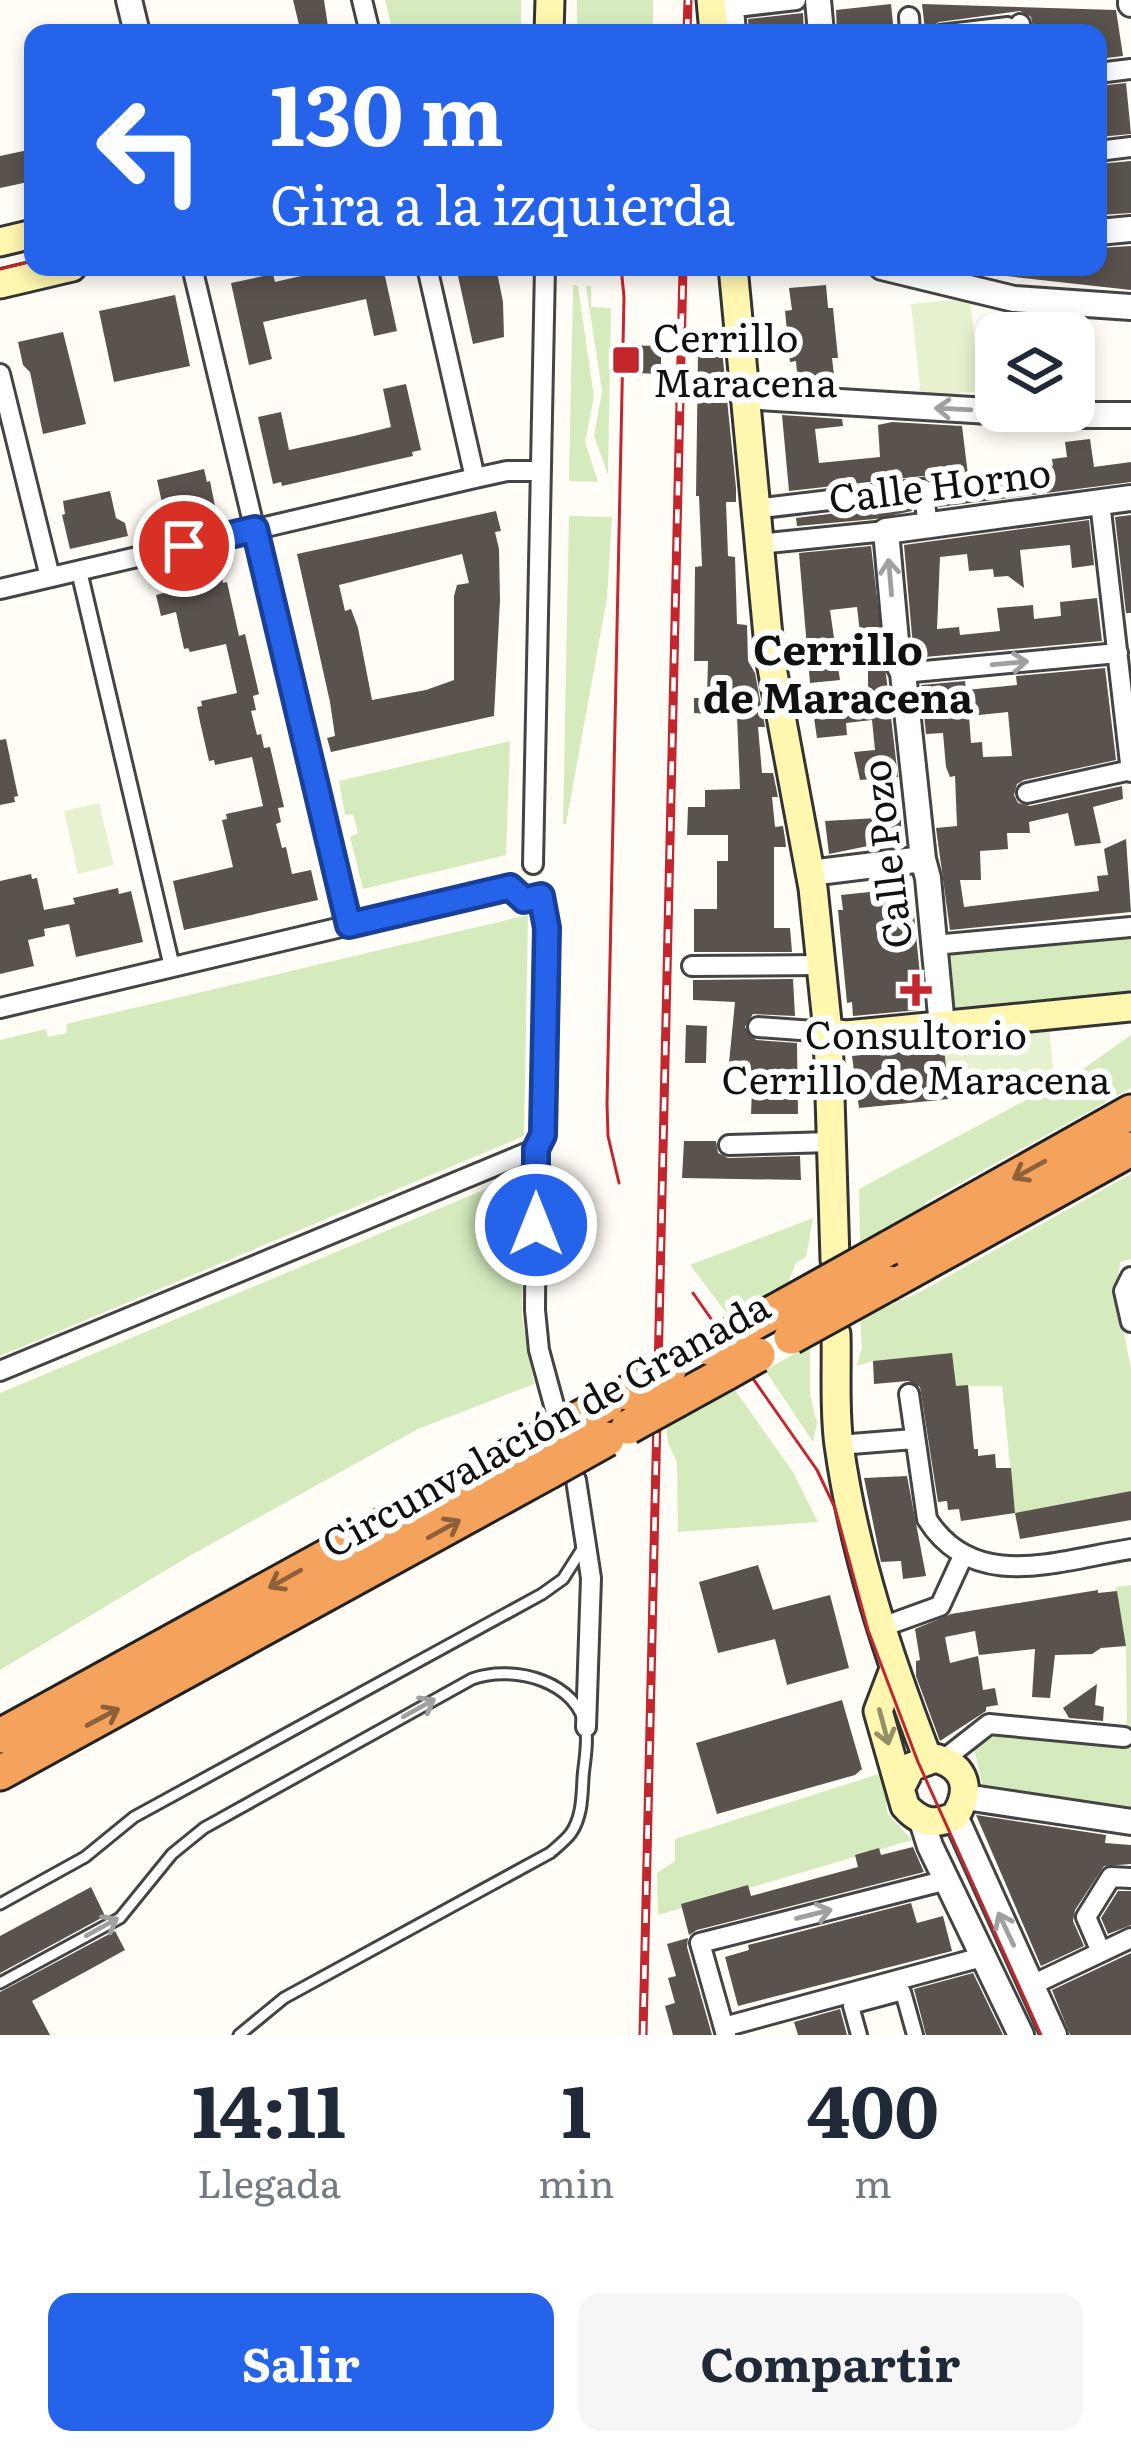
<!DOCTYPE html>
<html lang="es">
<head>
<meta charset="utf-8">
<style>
  body { margin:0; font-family:Literata,serif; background:#f6f6f7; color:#1f2937; height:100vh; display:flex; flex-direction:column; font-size:45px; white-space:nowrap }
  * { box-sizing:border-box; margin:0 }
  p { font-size:39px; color:#747a83 }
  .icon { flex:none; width:66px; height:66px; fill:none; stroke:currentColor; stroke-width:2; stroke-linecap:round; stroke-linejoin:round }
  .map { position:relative; height:2035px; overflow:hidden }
  .sheet { display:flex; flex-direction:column; background:#fff; flex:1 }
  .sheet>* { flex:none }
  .guide { position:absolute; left:24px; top:24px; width:1083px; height:252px; border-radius:24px; box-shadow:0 6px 18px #0003; background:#2563eb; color:#fff; overflow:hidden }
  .controls { position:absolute; left:975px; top:312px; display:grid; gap:24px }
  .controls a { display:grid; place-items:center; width:120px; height:120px; border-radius:24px; background:#fff; box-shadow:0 6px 18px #0003; font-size:60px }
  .pin { position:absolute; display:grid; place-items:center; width:102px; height:102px; color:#fff; margin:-51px; border:6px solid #fff; border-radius:50%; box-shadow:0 3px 12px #0007 }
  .me { position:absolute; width:132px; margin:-66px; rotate:0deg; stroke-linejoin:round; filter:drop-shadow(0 0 9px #0008) }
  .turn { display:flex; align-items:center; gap:42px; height:252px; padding:0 48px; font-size:54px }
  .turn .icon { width:156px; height:156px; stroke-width:2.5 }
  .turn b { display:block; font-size:84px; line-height:102px }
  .eta { display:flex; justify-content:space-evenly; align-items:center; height:204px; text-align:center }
  .eta b { font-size:72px; font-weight:700; line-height:84px }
  .button { display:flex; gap:24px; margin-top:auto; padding:24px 48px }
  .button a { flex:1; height:138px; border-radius:24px; background:#2563eb; color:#fff; font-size:48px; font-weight:700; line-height:138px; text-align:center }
  .button a+a { background:#f6f6f7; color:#1f2937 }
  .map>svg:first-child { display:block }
  .green { fill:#d5ebbd }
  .pitch { fill:#e6f2cf }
  .building { fill:#5a524d; fill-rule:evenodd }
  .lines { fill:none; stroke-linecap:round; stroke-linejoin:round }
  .service-casing { stroke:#444; stroke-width:15 }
  .pedestrian-casing { stroke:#444; stroke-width:20 }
  .minor-casing { stroke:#444; stroke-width:24 }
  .tertiary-casing { stroke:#444; stroke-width:30 }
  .secondary-casing { stroke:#333; stroke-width:33 }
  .motorway-casing { stroke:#222; stroke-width:39 }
  .service { stroke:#fff; stroke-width:9 }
  .pedestrian { stroke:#fff; stroke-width:14 }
  .minor { stroke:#fff; stroke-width:18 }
  .tertiary { stroke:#fff; stroke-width:24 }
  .secondary { stroke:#fff6b0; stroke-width:27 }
  .motorway { stroke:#f5a25d; stroke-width:33 }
  .tram { stroke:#c4262e; stroke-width:3 }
  .rail-casing { stroke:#c4262e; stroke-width:9 }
  .rail { stroke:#fff; stroke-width:4.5; stroke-dasharray:14; stroke-linecap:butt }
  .motorway-bridge-casing { stroke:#222; stroke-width:39; stroke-linecap:butt }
  .motorway-bridge { stroke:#f5a25d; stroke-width:33 }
  .oneway { stroke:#a0a0a0 }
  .oneway2 { stroke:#8e613b }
  .oneway3 { stroke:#948f68 }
  .route-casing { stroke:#184099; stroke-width:30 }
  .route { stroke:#2563eb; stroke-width:21 }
  .poi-dot { fill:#c4262e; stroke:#fff; stroke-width:4.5 }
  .labels { text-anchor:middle; stroke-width:12; stroke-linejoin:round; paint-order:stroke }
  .poi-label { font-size:39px; fill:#111; stroke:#fff; text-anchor:start }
  .street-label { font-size:39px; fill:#111; stroke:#fff }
  .neighbourhood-label { font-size:42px; font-weight:bold; fill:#111; stroke:#fff }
</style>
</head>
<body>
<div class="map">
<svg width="1131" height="2035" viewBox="0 0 1131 2035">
  <rect width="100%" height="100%" fill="#fffdf5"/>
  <path class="green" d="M 385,0 L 521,0 L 521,33 L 393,33 Z
    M 577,0 L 653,0 L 653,33 L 577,33 Z
    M 573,285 L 578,286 L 594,397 L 585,442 L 598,482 L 569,481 Z
    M 586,286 L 591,286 L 591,307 L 611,308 L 608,475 L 594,436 L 602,391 Z
    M 569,516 L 612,517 L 607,598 L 566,824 L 563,824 Z
    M 510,741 L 506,855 L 363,889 L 350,837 L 358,833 L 353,814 L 345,815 L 339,781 Z
    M 528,915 L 524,1136 L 0,1356 L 0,1040 L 46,1029 L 48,1037 L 67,1033 L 66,1024 Z
    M 1131,931 L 1131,992 L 949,1009 L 943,949 Z
    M 1131,1035 L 1131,1088 L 926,1202 L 921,1211 L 860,1243 L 859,1189 L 1045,1090 C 1060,1088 1113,1047 1131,1035 Z
    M 524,1173 L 522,1316 L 534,1384 L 418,1429 L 193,1554 L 0,1670 L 0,1393 Z
    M 1131,1174 L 1131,1259 L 1120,1262 L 1117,1297 L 1131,1369 L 1131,1491 L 1015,1513 L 1002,1386 L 956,1386 L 873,1361 L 857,1366 L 862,1346 L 860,1318 L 920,1292 Z
    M 813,1218 L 806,1257 L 796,1263 L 787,1285 L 728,1315 L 690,1265 Z
    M 810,1345 L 810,1395 L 817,1423 L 813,1442 L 765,1370 Z
    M 735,1390 L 793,1472 L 818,1522 L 678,1532 L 677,1462 L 668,1443 L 666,1425 Z
    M 1131,1585 L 1131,1813 L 984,1792 L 974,1748 L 991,1730 L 1123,1732 L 1127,1722 L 1126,1646 L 1116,1587 Z
    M 885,1772 L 887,1813 L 912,1840 L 658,1915 L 657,1873 L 675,1861 L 675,1839 Z"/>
  <path class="pitch" d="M 970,298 L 980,391 L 921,397 L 911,304 Z
    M 99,803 L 114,865 L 78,874 L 64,811 Z
    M 1049,1026 L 1055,1089 L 949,1099 L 943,1036 Z"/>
  <path class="building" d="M 293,0 L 324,0 L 329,33 L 301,33 Z
    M 891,4 L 894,33 L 837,33 L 836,10 Z
    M 922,4 L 1116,10 L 1123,56 L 1098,59 L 1098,33 L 1034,33 L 1031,17 L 1020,11 L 939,22 L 925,30 Z
    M 803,13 L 804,33 L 749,33 L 748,19 Z
    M 1126,83 L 1131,134 L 1098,137 L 1098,86 Z
    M 33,149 L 33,181 L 0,188 L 0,156 Z
    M 1131,161 L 1131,213 L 1098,215 L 1098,164 Z
    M 1131,246 L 1131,290 L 979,273 L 979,267 L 1098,267 L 1098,248 Z
    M 340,267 L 383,267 L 397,331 L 374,336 L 366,299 L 263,322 L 272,359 L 249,365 L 231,283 L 273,274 L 275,282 Z
    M 456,267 L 496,267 L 503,302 L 504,337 L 473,344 Z
    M 826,285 L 828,308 L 833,308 L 838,358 L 832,358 L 835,384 L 798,383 L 796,361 L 790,362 L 785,311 L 792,310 L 789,288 Z
    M 175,295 L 190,366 L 114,382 L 99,311 Z
    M 720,330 L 736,488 L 736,502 L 726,502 L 728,556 L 735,557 L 737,624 L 747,625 L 748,661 L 755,673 L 765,727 L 758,727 L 762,773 L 773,773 L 778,797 L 772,797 L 775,827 L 783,826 L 785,838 L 786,847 L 774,847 L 774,928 L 790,928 L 792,952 L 694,952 L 694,909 L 717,909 L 717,861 L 728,861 L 728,835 L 687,835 L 688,807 L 705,807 L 705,790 L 740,789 L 737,716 L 694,713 L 694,698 L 707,698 L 708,661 L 694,661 L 695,567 L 702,566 L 699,496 L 696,496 L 698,352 L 707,351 L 705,332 Z
    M 63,332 L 86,424 L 43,434 L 30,372 L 23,365 L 18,342 Z
    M 611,345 L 661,346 L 661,374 L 611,372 Z
    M 406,384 L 421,450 L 412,452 L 413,456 L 282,486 L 281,482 L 273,484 L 258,417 L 281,412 L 289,450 L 354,436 L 391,427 L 383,389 Z
    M 782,415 L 842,419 L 843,426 L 815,429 L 819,463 L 880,457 L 878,425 L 892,422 L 962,426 L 968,475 L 1053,466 L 1052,459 L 1067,457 L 1065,442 L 1090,439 L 1094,467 L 1131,462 L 1131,482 L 939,507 L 934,482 L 923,476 L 789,491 Z
    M 204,469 L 207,482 L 210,481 L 217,516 L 160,529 L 158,517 L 161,516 L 159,507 L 163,507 L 157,480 Z
    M 110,491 L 116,518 L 125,523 L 128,536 L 70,549 L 62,515 L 65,514 L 63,501 Z
    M 911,504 L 912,511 L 875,519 L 797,526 L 796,518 Z
    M 496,511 L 501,531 L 495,532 L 499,549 L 500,600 L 494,716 L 331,752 L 327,738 L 335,736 L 330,702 L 297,554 ZM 462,554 L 469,583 L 457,585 L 454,596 L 454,680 L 426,690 L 372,700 L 358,628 L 351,609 L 345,611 L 339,585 Z
    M 1131,515 L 1131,613 L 1126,613 L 1115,517 Z
    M 1089,520 L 1094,565 L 1072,568 L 1070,545 L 1020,550 L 1024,588 L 1008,576 L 994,577 L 993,569 L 969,571 L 967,554 L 940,557 L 937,629 L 959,627 L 960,635 L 1000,631 L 997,608 L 1033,605 L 1034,619 L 1061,616 L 1060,602 L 1097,598 L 1102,641 L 914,658 L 904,545 Z
    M 871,546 L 898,777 L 860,780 L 854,752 L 875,750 L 872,720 L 846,723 L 847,735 L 817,738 L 814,718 L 824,717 L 823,709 L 868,704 L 868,665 L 838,667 L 840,680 L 810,683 L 799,553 ZM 857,607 L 861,642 L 835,645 L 830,610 Z
    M 222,578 L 223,583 L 227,582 L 239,636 L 245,634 L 259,694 L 253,696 L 256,710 L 251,711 L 257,735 L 261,734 L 264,748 L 270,747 L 284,807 L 278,808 L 281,822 L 276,824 L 282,848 L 286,847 L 292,874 L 311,870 L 318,900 L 184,930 L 173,881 L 233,867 L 222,820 L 227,819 L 226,814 L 263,806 L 252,757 L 215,765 L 214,760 L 209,761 L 200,722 L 197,707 L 202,706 L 201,701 L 237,693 L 226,644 L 190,652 L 188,648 L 184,649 L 176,612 L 161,616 L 156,595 Z
    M 1105,668 L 1116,760 L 1024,780 L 1017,784 L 1014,795 L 1018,803 L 1030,806 L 1122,786 L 1123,799 L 1093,807 L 1101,843 L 1075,846 L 1068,813 L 1029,822 L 1030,833 L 1007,833 L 1008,849 L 980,851 L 981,880 L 960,880 L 964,907 L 1099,891 L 1097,876 L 1108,875 L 1104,849 L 1126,839 L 1131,912 L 950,930 L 936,828 L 957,826 L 955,776 L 950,777 L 946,767 L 943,733 L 926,734 L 921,685 L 965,681 L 966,690 L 1017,685 L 1016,676 ZM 1008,712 L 1012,756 L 983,757 L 982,742 L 971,743 L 969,716 Z
    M 6,739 L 18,796 L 14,797 L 15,802 L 0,805 L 0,740 Z
    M 900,806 L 902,839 L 829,854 L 825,821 L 877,818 L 880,808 Z
    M 31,874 L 32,879 L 37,878 L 44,910 L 75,904 L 73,898 L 118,888 L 119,894 L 131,891 L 143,942 L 76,957 L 69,924 L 44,929 L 45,936 L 28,940 L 34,966 L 0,974 L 0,881 Z
    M 908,888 L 910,904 L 913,905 L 922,995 L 918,996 L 919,1010 L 853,1016 L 852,1002 L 847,1003 L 838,910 L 843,910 L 841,895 Z
    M 793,979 L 795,1016 L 753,1014 L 745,1027 L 756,1040 L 797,1043 L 798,1114 L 751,1114 L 752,1089 L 745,1089 L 746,1063 L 729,1063 L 735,1002 L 693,1000 L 693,980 Z
    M 686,1025 L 707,1026 L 706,1063 L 685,1063 Z
    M 944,1047 L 949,1099 L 859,1108 L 852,1056 Z
    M 684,1141 L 716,1141 L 718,1153 L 728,1158 L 800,1156 L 801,1180 L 682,1178 Z
    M 952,1353 L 956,1386 L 968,1385 L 974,1449 L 978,1449 L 978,1456 L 995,1454 L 996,1468 L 1011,1468 L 1015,1513 L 961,1521 L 959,1509 L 948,1510 L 947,1501 L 938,1502 L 920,1387 L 908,1381 L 874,1384 L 873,1361 Z
    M 907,1476 L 926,1576 L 903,1579 L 901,1561 L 881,1562 L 864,1478 Z
    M 1131,1491 L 1131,1520 L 1020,1539 L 1015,1513 Z
    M 758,1565 L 773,1610 L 830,1595 L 849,1668 L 787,1685 L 775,1639 L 718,1653 L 699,1582 Z
    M 1098,1590 L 1098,1593 L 1117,1591 L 1126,1646 L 1101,1648 L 1092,1654 L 1055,1655 L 1050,1698 L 1032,1697 L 1035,1649 L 979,1655 L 975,1631 L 945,1637 L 950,1663 L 978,1656 L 983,1690 L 995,1688 L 998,1705 L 986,1707 L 986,1711 L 940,1741 L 916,1676 L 916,1661 L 920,1660 L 915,1629 L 951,1614 Z
    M 1097,1684 L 1095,1705 L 1104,1707 L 1103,1721 L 1069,1718 L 1063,1708 Z
    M 842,1700 L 862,1769 L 855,1775 L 717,1814 L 696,1743 Z
    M 976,1815 L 1106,1835 L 1105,1843 L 1131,1845 L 1131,1864 L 1104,1866 L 1075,1910 L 1073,1921 L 1084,1946 L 1041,1966 Z
    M 913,1847 L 924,1872 L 697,1930 L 689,1935 L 681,1904 L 748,1885 L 751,1896 L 858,1867 L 855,1855 L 879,1848 L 881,1855 Z
    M 91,1887 L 105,1916 L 0,1973 L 0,1936 Z
    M 1118,1891 L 1131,1891 L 1131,1925 L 1108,1934 L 1101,1918 Z
    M 911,1903 L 917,1923 L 943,1916 L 952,1951 L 738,2006 L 725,1957 L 749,1950 L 748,1945 Z
    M 115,1931 L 125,1950 L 32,2001 L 50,2035 L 0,2035 L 0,1992 Z
    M 688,1938 L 687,1947 L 712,2035 L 673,2035 L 665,2006 L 675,2003 L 668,1978 L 676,1976 L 667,1944 Z
    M 1131,1953 L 1131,2035 L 1070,2035 L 1052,1990 Z
    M 973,1973 L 1003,2035 L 926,2035 L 914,1989 Z
    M 840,2009 L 847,2035 L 798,2035 L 794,2022 Z"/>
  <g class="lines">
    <g class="service-casing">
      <path id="service" d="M 0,1904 L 85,1857 L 134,1817 L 542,1594 L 563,1579 L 584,1546
        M 0,1983 L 120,1918 L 172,1854 L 204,1828 L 472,1679 C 513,1664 580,1681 586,1731 C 588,1746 584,1763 583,1778 C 582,1797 582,1817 571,1833 C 566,1840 557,1847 550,1853 L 284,1998 L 239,2035"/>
    </g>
    <g class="pedestrian-casing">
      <path id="pedestrian" d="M 940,33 L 1008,25
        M 79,571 L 172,967
        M 859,2035 L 851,2006 L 903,1992 L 915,2035"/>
    </g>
    <g class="minor-casing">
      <path id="minor" d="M 362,0 L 370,33
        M 734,8 L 736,33
        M 712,10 L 796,0
        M 909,17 L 910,33
        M 1020,24 L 1021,33
        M 1098,73 L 1131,69
        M 1098,151 L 1131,147
        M 192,267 L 349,925
        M 427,267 L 475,478
        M 0,374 L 50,577
        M 1100,502 L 1131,772
        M 754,509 L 923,489 L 928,525
        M 758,544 L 886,531
        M 0,589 L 475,478 L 507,471 L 541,471
        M 903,673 L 1118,653
        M 1027,793 L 1131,770
        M 533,864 L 545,267
        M 541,896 C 556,927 544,1090 543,1135 L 536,1149 L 535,1310 L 539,1350 L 555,1409
        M 934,945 L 1131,927
        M 692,966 L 821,965
        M 0,1008 L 510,887
        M 758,1027 L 828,1032
        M 729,1145 L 831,1142
        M 1131,1277 L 1124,1291 L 1131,1322
        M 0,1371 L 536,1149
        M 909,1394 L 927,1519 C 974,1594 1059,1560 1131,1549
        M 839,1445 L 914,1439
        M 576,1480 L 591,1578 L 586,1727
        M 882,1627 L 940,1606 L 963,1556
        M 943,1760 L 989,1724 L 1124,1737
        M 1101,1952 L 1086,1917 L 1111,1877 L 1131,1878
        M 1032,1985 L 1131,1938
        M 724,2027 L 982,1957
        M 726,2035 L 700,1943 L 947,1880"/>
    </g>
    <g class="tertiary-casing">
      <path id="tertiary" d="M 129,0 L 137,33
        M 818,0 L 821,33
        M 1131,0 L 1131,4
        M 1098,232 L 1131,229
        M 882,267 L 1014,299 L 1131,307
        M 743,396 L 1056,415 L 1131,415
        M 810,873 L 923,859
        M 942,1026 L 928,878 L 923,859 L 903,673 L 898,663 L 886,531 L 1131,498
        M 965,1797 L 1131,1822
        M 955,1816 L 1054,2035
        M 922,1821 L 930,1846 L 1021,2035"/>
    </g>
    <g class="secondary-casing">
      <path id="secondary" d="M 711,0 L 714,33
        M 549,33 L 550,0
        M 0,242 L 33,234
        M 733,267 L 770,657 L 813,888 L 828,1032 L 835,1260
        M 0,284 L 72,267
        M 828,1032 L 846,1035 L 1131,1007
        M 836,1334 C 837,1370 834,1409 839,1445 C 854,1553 889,1658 928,1759
        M 894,1669 L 878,1711 L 905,1806 C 920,1823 935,1826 955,1816 C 972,1790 966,1766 935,1758 L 911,1767 L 901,1787"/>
    </g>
    <g class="motorway-casing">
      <path id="motorway" d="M 889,1248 L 1131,1112
        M 889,1283 L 1131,1149
        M 741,1330 L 785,1306
        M 677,1400 L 726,1373
        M 0,1736 L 535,1442
        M 0,1773 L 548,1472"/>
    </g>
    <use href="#service" class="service"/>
    <use href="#pedestrian" class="pedestrian"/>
    <use href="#minor" class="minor"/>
    <use href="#tertiary" class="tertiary"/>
    <use href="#secondary" class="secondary"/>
    <use href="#motorway" class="motorway"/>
    <path class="tram" d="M 0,269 L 33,261
      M 619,1183 L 608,1136 L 607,1104 L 624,297 L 621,267
      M 693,1293 L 817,1470 L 835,1508 L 868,1630 L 918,1762 L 1041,2035"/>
    <g class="rail-casing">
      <path id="rail" d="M 687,33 L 688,0
        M 643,2035 L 683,267"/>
    </g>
    <use href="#rail" class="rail"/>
    <g class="motorway-bridge-casing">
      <path id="motorway-bridge" d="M 785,1306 L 889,1248
        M 791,1337 L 889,1283
        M 709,1348 L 741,1330
        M 726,1373 L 758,1355
        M 627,1393 L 669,1370
        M 628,1427 L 677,1400
        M 535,1442 L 606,1404
        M 548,1472 L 607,1439"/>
    </g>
    <use href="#motorway-bridge" class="motorway-bridge"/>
  </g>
  <defs><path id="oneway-shaft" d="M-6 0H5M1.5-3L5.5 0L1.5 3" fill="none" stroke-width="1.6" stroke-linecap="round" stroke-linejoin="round" transform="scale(3)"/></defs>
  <g class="oneway">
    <use href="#oneway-shaft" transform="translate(953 409) rotate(-177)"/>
    <use href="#oneway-shaft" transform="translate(890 577) rotate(-95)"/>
    <use href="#oneway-shaft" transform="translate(1010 663) rotate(-5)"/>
    <use href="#oneway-shaft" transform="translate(419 1708) rotate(-29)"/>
    <use href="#oneway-shaft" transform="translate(814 1914) rotate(-14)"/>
    <use href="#oneway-shaft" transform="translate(102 1927) rotate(-29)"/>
    <use href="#oneway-shaft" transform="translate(1006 1929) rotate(-115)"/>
  </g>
  <g class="oneway2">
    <use href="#oneway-shaft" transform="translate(1029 1170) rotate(151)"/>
    <use href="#oneway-shaft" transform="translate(444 1529) rotate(-29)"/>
    <use href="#oneway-shaft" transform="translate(285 1579) rotate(151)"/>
    <use href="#oneway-shaft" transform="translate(103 1717) rotate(-28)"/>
  </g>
  <use class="oneway3" href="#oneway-shaft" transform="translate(884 1727) rotate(75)"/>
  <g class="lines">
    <g class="route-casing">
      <path id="route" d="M 184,546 L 255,529 L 349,925 L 510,887 L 524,900 L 541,896 L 547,928 L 543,1135 L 536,1149 L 536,1225"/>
    </g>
    <use href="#route" class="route"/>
  </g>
  <g class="poi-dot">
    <rect x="611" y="345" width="30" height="30" rx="6"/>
    <path d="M910 972h12v12h12v12h-12v12h-12v-12h-12v-12h12z"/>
  </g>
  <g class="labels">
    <g class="poi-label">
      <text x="653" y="352">Cerrillo<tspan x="653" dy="45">Maracena</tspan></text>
      <text x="916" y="1049" text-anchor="middle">Consultorio<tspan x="916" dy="45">Cerrillo de Maracena</tspan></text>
    </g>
    <g class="street-label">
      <text transform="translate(940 486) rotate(-7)" y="14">Calle Horno</text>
      <text transform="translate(887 854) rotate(-97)" y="14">Calle Pozo</text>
      <text transform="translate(546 1425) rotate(-29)" y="14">Circunvalación de Granada</text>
    </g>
    <g class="neighbourhood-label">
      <text x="838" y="665">Cerrillo<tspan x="838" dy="48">de Maracena</tspan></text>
    </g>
  </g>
</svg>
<div class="controls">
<a><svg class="icon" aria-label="layers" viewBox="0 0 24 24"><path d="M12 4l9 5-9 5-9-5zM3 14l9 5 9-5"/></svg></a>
</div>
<div class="pin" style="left:184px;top:546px;background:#d93025"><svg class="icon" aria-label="arrive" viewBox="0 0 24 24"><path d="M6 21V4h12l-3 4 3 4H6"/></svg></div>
<svg class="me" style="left:536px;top:1225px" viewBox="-20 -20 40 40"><circle r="17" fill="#2563eb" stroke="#fff" stroke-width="3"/><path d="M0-11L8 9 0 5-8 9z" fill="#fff"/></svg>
<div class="guide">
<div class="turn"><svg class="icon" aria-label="left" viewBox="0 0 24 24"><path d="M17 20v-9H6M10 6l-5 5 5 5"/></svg><div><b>130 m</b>Gira a la izquierda</div></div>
</div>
</div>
<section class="sheet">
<div class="eta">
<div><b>14:11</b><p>Llegada</p></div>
<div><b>1</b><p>min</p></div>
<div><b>400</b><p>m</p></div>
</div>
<div class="button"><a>Salir</a><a>Compartir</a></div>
</section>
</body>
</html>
